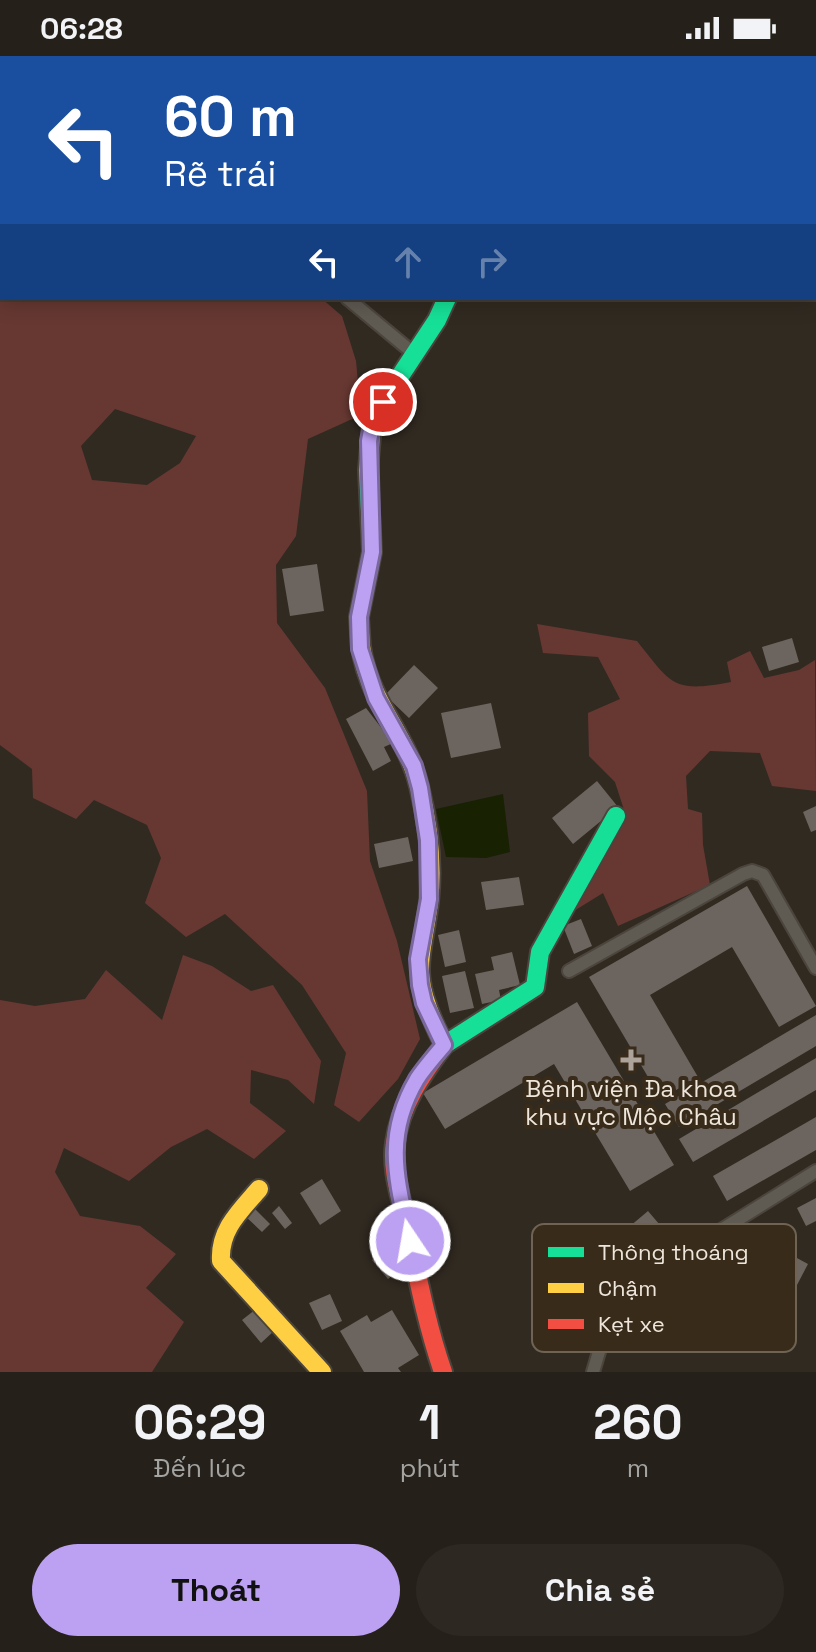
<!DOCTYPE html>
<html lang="vi">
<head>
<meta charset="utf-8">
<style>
  body { margin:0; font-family:"Space Grotesk",sans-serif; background:#2d2822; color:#f1f3f6; height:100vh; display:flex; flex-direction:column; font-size:30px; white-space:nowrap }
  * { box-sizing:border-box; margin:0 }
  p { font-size:26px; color:#a3a3a2 }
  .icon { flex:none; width:44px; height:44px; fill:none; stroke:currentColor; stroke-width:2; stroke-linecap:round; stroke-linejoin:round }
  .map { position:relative; height:1316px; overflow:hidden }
  .side { display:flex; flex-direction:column; background:#252019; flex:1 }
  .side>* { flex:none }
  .guide { position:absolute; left:0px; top:0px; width:816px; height:244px; box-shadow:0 4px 20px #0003,0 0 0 2px #423e38; background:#1a4fa0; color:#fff; overflow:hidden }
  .pin { position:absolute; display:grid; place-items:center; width:68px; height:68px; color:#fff; margin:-34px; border:4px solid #fff; border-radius:50%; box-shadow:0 2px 8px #0007 }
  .me { position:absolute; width:88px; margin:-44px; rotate:348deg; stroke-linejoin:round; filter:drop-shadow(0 0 6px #0008) }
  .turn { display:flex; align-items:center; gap:28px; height:168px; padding:0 32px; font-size:36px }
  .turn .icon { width:104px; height:104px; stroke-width:2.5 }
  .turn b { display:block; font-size:56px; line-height:68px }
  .lanes { display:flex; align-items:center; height:76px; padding:0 32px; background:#0003; justify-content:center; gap:40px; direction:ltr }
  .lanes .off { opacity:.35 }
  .eta { display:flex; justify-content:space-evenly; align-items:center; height:136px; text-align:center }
  .eta b { font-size:48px; font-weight:600; line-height:56px }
  .primary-button { display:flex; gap:16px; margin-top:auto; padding:16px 32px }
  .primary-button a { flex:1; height:92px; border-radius:48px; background:#bca0f2; color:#111; font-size:32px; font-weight:600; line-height:92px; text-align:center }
  .primary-button a+a { background:#2d2822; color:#f1f3f6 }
  .status { display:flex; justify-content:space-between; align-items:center; height:56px; padding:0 40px; background:#252019; direction:ltr }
  .status svg { height:22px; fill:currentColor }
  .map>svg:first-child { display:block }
  .green { fill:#673832; fill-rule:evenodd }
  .water { fill:#192103 }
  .building { fill:#6c645e }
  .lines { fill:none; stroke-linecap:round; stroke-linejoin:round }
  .lane-casing { stroke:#4b453d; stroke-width:16 }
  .street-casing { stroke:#4b453d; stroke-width:28 }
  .fast-casing { stroke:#4b453d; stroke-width:22 }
  .slow-casing { stroke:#4b453d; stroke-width:22 }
  .jam-casing { stroke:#4b453d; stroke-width:22 }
  .lane { stroke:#5f5a52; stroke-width:12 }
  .street { stroke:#5f5a52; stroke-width:24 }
  .fast { stroke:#16e098; stroke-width:18 }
  .slow { stroke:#ffcf43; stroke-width:18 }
  .jam { stroke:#f24e42; stroke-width:18 }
  .route-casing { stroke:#7a689d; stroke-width:20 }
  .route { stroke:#bca0f2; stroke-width:14 }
  .poi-dot { fill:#aca49a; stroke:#382b1a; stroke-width:3 }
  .labels { text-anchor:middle; stroke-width:8; stroke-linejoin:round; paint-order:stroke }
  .poi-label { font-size:24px; fill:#eee6db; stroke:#382b1a }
  .key { fill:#382b1a; stroke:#6f6354; stroke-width:2 }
  .key-label { font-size:22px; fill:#eee6db }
</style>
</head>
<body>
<div class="status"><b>06:28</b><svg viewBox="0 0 49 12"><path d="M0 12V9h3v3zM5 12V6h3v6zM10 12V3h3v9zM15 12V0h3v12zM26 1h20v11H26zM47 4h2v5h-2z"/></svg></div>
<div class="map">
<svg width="816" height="1316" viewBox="0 0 816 1316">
  <rect width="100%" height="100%" fill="#312a21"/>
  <path class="green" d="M 0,19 L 2,242 L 321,242 L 342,260 L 356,305 L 361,359 L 308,383 L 296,480 L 276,509 L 277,567 L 325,632 L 367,735 L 370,805 L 397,885 L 420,983 L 398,1023 L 359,1066 L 334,1049 L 346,997 L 302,929 L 225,858 L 186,881 L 145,847 L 161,802 L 147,769 L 94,744 L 76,763 L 33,742 L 32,713 L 0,689 ZM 115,353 L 196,380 L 180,407 L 147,429 L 92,424 L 81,390 Z
    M 537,568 L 637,585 C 672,629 673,637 731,626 L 727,606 L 750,595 L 764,622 L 799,614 L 815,604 L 816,735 L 772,730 L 760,697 L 710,695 L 686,720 L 688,753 L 702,757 L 703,789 L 710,829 L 618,870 L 603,837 L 569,858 L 625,757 L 615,726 L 589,700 L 588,657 L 620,643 L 598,601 L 543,597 Z
    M 183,899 L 212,910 L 251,935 L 273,929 L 321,1005 L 314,1048 L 288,1024 L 251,1014 L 250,1047 L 286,1075 L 254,1103 L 207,1073 L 171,1091 L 129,1125 L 64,1092 L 55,1116 L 80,1160 L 140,1170 L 176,1198 L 146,1232 L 184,1266 L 152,1316 L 0,1316 L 0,944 L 35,950 L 85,943 L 106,914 L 162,964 Z"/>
  <path class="water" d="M 503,738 L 510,796 L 486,802 L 446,801 L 436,753 Z"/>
  <path class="building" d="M 317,508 L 324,555 L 290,560 L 282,513 Z
    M 792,582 L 799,606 L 769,615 L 762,591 Z
    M 414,609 L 438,632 L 409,662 L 385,639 Z
    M 491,647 L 501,692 L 451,702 L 441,657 Z
    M 366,652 L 393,687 L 384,691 L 391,705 L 373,715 L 346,663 Z
    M 597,725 L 618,751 L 573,788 L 552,762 Z
    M 816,750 L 816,774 L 811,776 L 803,756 Z
    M 408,781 L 413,805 L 379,812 L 374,788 Z
    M 519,821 L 524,849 L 486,854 L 481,826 Z
    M 747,830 L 816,950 L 779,971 L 732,891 L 650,939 L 698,1021 L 661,1043 L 589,921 Z
    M 581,863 L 592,890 L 574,898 L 563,870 Z
    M 459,874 L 466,906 L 445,911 L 438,879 Z
    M 512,896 L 520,929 L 499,934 L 501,944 L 482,948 L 475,918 L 494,914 L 491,901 Z
    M 465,915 L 474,952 L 450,957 L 442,920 Z
    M 577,946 L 674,1109 L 630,1135 L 554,1008 L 445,1073 L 423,1037 Z
    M 816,959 L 816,990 L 679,1071 L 665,1048 Z
    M 816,1002 L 816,1034 L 693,1106 L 679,1083 Z
    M 816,1061 L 816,1094 L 727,1145 L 713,1120 Z
    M 322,1123 L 341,1155 L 320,1169 L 300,1137 Z
    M 816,1142 L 816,1165 L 806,1170 L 797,1152 Z
    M 279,1150 L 292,1167 L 285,1173 L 272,1157 Z
    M 254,1152 L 270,1168 L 262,1176 L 245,1160 Z
    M 648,1155 L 671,1182 L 652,1198 L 629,1171 Z
    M 391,1188 L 407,1207 L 388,1223 L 372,1204 Z
    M 771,1188 L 808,1208 L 797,1229 L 760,1209 Z
    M 330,1238 L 342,1265 L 322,1274 L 309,1247 Z
    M 770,1250 L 790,1259 L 773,1297 L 726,1278 L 735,1257 L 762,1268 Z
    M 256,1253 L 274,1275 L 261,1287 L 242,1264 Z
    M 392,1254 L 419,1299 L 398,1312 L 401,1316 L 364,1316 L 340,1275 L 367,1259 L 371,1266 Z"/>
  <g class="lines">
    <g class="lane-casing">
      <path id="lane" d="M 347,242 L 412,296
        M 569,915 L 743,818 L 752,815 L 763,819 L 816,912
        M 593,1316 C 602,1286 609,1257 628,1232 L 816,1115"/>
    </g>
    <g class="street-casing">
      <path id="street" d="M 137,0 L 139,2
        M 450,0 L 450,2
        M 631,2 L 631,0"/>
    </g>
    <g class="fast-casing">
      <path id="fast" d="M 360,577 L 359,561 L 372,496 L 368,414 L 372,369 L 383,346 L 437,264 L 447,242
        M 444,989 L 535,931 L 540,896 L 616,760"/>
    </g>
    <g class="slow-casing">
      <path id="slow" d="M 360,577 C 361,638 406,675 419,730 C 428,766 433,809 429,846 C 421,906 410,917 438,976
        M 259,1133 C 240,1155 219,1174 221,1205 L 322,1316"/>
    </g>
    <g class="jam-casing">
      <path id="jam" d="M 438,976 L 444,989 C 422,1018 400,1050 395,1087 C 391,1114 401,1141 406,1166 C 417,1217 426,1267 443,1316"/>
    </g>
    <use href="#lane" class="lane"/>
    <use href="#street" class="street"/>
    <use href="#fast" class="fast"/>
    <use href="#slow" class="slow"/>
    <use href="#jam" class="jam"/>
  </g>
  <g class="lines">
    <g class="route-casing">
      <path id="route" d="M 383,346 L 372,369 L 369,385 L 372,496 L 359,561 L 360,593 L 376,642 L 414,710 L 420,732 L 428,784 L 429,843 L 418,903 L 420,929 L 424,947 L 444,989 C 435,1000 425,1011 417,1023 C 383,1081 397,1124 410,1185"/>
    </g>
    <use href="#route" class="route"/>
  </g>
  <path class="poi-dot" d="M627 992h8v8h8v8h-8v8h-8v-8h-8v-8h8z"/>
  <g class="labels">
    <g class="poi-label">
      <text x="631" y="1041">Bệnh viện Đa khoa<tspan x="631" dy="28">khu vực Mộc Châu</tspan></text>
    </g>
  </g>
  <rect x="532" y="1168" width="264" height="128" rx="12" class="key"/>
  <rect x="548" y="1191" width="36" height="10" fill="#16e098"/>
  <rect x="548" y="1227" width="36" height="10" fill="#ffcf43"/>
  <rect x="548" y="1263" width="36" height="10" fill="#f24e42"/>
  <g class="key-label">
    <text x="598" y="1204">Thông thoáng</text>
    <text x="598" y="1240">Chậm</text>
    <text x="598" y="1276">Kẹt xe</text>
  </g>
</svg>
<div class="pin" style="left:383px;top:346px;background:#d93025"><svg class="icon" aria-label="arrive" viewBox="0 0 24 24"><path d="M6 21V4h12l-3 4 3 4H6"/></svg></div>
<svg class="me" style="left:410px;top:1185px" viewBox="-20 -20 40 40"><circle r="17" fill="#bca0f2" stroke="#fff" stroke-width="3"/><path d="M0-11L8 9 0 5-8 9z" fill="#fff"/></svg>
<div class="guide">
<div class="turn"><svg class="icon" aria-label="left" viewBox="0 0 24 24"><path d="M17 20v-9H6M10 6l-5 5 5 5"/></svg><div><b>60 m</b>Rẽ trái</div></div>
<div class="lanes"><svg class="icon" aria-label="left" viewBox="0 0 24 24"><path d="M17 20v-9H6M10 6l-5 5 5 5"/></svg><svg class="icon off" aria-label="ahead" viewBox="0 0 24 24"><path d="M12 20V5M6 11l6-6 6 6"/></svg><svg class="icon off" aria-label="right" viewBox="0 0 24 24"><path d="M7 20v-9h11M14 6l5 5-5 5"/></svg></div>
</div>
</div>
<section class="side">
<div class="eta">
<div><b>06:29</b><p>Đến lúc</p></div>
<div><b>1</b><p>phút</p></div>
<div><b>260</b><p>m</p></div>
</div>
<div class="primary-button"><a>Thoát</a><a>Chia sẻ</a></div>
</section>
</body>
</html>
